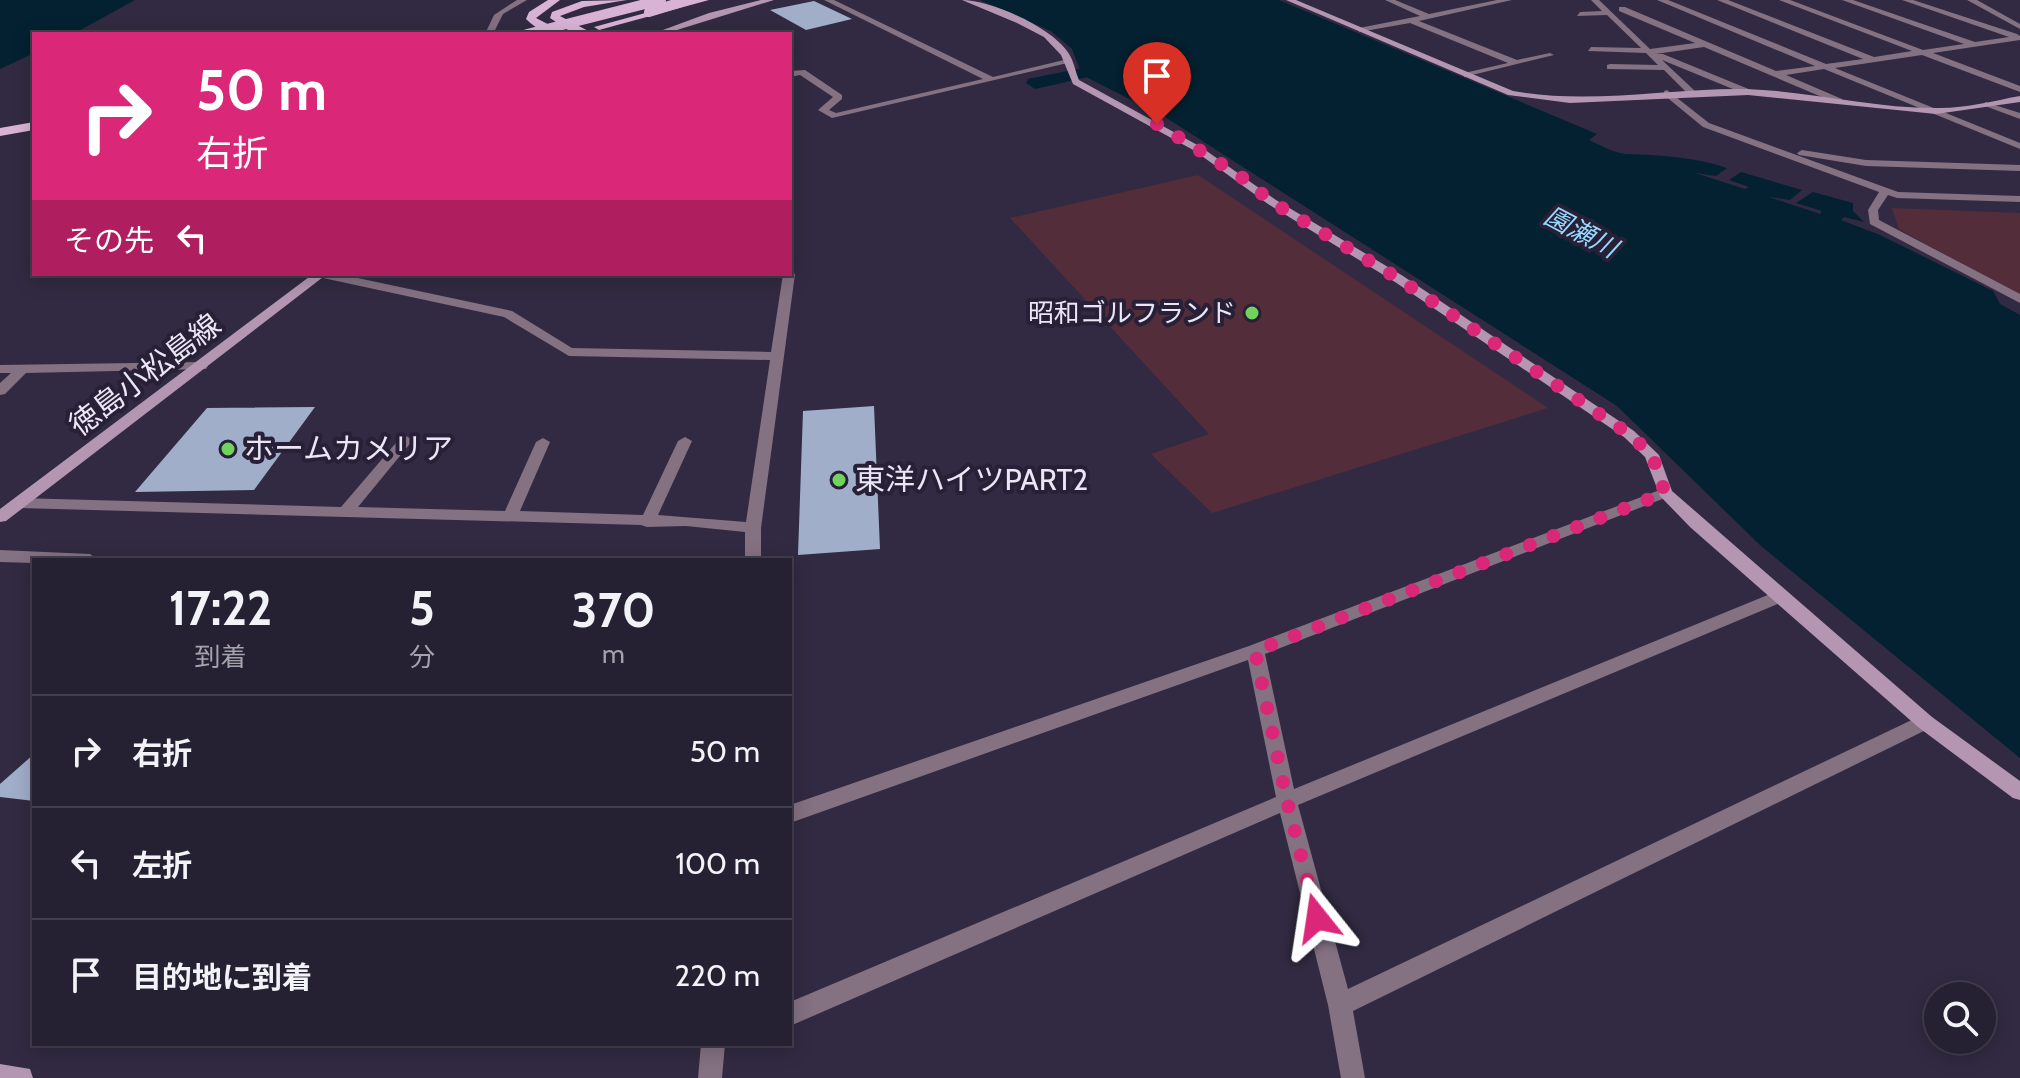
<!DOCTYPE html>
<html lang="ja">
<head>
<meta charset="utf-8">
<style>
  body { margin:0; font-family:Cabin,"Noto Sans JP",sans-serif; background:#312d3e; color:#f1f3f6; height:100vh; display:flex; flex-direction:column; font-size:30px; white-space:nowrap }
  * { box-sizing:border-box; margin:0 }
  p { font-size:26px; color:#a3a3ac }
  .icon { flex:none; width:44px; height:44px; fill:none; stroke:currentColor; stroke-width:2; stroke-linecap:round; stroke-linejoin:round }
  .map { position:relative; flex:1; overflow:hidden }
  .sheet { position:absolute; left:32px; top:558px; width:760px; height:488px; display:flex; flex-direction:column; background:#252032; border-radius:0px; box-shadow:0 4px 20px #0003,0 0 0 2px #423e4d }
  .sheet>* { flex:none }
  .guide { position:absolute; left:32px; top:32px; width:760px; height:244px; border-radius:0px; box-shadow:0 4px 20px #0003,0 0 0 2px #423e4d; background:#db2777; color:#fff; overflow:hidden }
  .controls { position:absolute; left:1924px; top:982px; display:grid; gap:16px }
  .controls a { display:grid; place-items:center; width:72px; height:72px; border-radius:50%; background:#252032; box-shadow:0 4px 20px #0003,0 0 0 2px #423e4d; font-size:40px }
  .pin { position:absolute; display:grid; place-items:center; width:68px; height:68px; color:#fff; margin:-82px -34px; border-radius:50% 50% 50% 0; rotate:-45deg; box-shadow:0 0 8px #0007 }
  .pin .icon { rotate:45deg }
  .me { position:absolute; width:88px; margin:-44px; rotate:345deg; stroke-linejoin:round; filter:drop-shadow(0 0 6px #0008) }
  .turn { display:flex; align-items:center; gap:28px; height:168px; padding:0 32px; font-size:36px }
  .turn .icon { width:104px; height:104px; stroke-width:2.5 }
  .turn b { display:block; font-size:56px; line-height:68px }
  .then { display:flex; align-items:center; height:76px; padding:0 32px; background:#0003; gap:16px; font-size:30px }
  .eta { display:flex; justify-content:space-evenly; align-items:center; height:136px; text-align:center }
  .eta b { font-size:48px; font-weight:700; line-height:56px }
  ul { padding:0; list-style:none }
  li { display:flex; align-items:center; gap:24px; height:112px; padding:0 32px; border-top:2px solid #423e4d }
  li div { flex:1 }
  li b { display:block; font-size:30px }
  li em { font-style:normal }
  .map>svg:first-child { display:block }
  .green { fill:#542d3a }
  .water { fill:#032130 }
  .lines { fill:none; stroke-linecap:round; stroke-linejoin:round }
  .canal { fill:#032130; fill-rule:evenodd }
  .building { fill:#a1aeca }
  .street { fill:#847182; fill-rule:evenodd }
  .secondary { fill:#b496b2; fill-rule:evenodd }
  .primary { fill:#d9b3d6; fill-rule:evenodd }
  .primary-bridge { stroke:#d9b3d6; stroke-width:10 }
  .route { stroke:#db2777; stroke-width:14; stroke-dasharray:0 25.2 }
  .poi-dot { fill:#71d35e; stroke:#272037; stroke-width:3 }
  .labels { text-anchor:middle; stroke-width:8; stroke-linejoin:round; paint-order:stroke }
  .far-water-label { font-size:26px; font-style:italic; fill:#96d8fe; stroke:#272037 }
  .far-poi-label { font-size:26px; fill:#eae6f6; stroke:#272037; text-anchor:end }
  .street-label { font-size:30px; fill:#eae6f6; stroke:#272037 }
  .poi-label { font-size:30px; fill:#eae6f6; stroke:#272037; text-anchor:start }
</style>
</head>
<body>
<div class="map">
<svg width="2020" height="1078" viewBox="0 0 2020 1078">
  <rect width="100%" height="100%" fill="#312a42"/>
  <path class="green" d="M 1198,175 L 1548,408 L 1212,513 L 1151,454 L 1209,434 L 1010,218 Z
    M 1892,208 L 2020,213 L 2020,296 L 1899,229 Z"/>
  <path class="water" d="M 0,0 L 135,0 L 73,34 L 34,34 L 34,53 L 0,69 Z
    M 980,0 L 1279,0 L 1597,134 L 1589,140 C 1600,145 1614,153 1625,154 C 1659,155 1694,157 1727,168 L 1716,176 L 1695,173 L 1745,189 L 1749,187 L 1729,180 L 1741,172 L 1802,190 L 1790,200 L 1769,197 L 1820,214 L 1822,211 L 1796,203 L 1813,192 L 1853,203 L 1853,211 L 1864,222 L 1844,217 L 1841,220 L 1880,235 L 1993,291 L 2000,304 L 2020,315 L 2020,758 L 1761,546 L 1617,406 L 1165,117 L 1088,78 L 1079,67 L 1072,49 L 1051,31 Z"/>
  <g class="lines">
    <path class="canal" d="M 1082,68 L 1088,69 L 1091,73 L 1088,77 L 1035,89 L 1026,83 L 1028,79 Z"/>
  </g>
  <path class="building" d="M 814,1 L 852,19 L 806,30 L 770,10 Z
    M 874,406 L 880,549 L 798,555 L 803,411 Z
    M 315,407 L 254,490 L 135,492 L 207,408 Z
    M 34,754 L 34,801 L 0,797 L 0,784 Z"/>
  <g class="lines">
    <path class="street" d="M 517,0 L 527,0 L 503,14 L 493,34 L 485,34 L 494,15 Z
      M 824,0 L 834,0 L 993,77 L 1068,59 L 1072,62 L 832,118 L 818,110 L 833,97 L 800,75 L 790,77 L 790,71 L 805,70 L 842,95 L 842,99 L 829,110 L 836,113 L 983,79 Z
      M 1385,0 L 1395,0 L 1429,14 L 1497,0 L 1512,0 L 1419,21 L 1517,60 L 1550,53 L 1554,55 L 1464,77 L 1464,73 L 1508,63 L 1410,23 L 1359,32 L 1359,28 L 1420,16 Z
      M 1591,0 L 1599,0 L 1650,49 L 1695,43 L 1619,11 L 1619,7 L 1625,7 L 1776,71 L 1815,66 L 1657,0 L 1668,0 L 1826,64 L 1863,59 L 1717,0 L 1728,0 L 1874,57 L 1912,51 L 1779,0 L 1790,0 L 1923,50 L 1964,44 L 1842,0 L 1853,0 L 1975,42 L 2009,37 L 1902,0 L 1913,0 L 2017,34 L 2020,36 L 2020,40 L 1933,53 L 2020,86 L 2020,92 L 1922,55 L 1835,68 L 2020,143 L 2020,149 L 1824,69 L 1786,75 L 1842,99 L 1842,103 L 1836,103 L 1704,47 L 1656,54 L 1663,54 L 1751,90 L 1751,94 L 1745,94 L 1662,60 L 1695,91 L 1695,95 L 1689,95 L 1664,70 L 1607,69 L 1607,65 L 1610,64 L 1658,65 L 1646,53 L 1588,51 L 1591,47 L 1641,48 L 1607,15 L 1577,16 L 1580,12 L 1602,11 Z
      M 1967,0 L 1977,0 L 2020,24 L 2020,29 Z
      M 1667,90 L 1709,123 L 1898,192 L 2020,196 L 2020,202 L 1897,198 L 1888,195 L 1878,210 L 1879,220 L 2020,294 L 2020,303 L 1870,224 L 1868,210 L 1879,192 L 1703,127 L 1664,95 L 1664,91 Z
      M 1985,102 L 2020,113 L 2020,119 L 1985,106 Z
      M 1802,150 L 1866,160 L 2020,165 L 2020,171 L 1866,166 L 1799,155 L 1797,153 Z
      M 790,271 L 795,274 L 761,528 L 761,560 L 745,560 L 745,532 L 686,526 L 647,527 L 641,525 L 19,508 L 11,503 L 19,498 L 341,507 L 401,437 L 406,436 L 413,440 L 358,507 L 505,511 L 536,442 L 543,438 L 550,442 L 520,511 L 643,515 L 678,441 L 685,437 L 692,441 L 658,515 L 746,522 L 770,360 L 569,356 L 504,317 L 323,278 L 317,274 L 339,274 L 512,311 L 572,348 L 771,352 L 783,274 L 790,274 Z
      M 201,362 L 208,366 L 206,369 L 26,373 L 5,394 L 0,395 L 0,383 L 11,373 L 0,373 L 0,365 Z
      M 1665,488 L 1673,493 L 1670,496 L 1265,654 L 1294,789 L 1775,592 L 1787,592 L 1789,596 L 1787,600 L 1298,805 L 1348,989 L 1918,717 L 1925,715 L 1932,717 L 1934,722 L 1932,727 L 1353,1011 L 1365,1078 L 1341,1078 L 1328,1005 L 1280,813 L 790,1026 L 790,1002 L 1276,797 L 1248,660 L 790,823 L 790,805 L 1249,646 Z
      M 0,550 L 90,554 L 98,560 L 34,560 L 34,563 L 0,562 Z
      M 701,1044 L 725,1044 L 722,1078 L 698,1078 Z"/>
    <path class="secondary" d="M 761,0 L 774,0 L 664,34 L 652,34 L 709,13 Z
      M 962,0 C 991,0 1050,27 1067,51 C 1074,60 1075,71 1079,80 L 1201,147 L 1276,200 L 1403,276 L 1634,431 L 1659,455 L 1672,491 L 1932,717 L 2020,781 L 2020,800 L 2013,798 L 1918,727 L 1690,527 L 1660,496 L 1645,457 L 1624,437 L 1395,282 L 1268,204 L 1195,151 L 1073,84 L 1061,55 L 1044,37 L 1017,23 Z
      M 1286,0 L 1296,0 L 1513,91 C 1591,105 1667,88 1746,89 C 1809,91 1871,108 1935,108 C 1964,109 1992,101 2020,96 L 2020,102 L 1936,114 L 1748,95 L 1570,103 L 1508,95 Z
      M 313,274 L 327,274 L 6,521 L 0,522 L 0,509 Z
      M 0,1064 L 30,1069 L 33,1078 L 0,1078 Z"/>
    <path class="primary" d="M 548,0 L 560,0 L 536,18 L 567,34 C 552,34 537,31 526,19 L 529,12 Z
      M 627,0 L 584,7 L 560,16 L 594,34 L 568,30 L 550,18 L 552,12 L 582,1 Z
      M 693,0 L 709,0 L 599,30 L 594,27 Z
      M 34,122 L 34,130 L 0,136 L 0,128 Z"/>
    <path class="primary-bridge" d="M 649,12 L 688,0
      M 527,34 L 661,0"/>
  </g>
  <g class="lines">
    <path class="route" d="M 1157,124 L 1239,175 L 1272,202 L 1399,279 L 1629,434 L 1652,455 L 1665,493 L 1255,651 L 1287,801 L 1317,918"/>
  </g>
  <g class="poi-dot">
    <circle cx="1252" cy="313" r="8"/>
    <circle cx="228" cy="449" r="8"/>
    <circle cx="839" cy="480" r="8"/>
  </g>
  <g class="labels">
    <g class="far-water-label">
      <text transform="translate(1581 232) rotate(28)" y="9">園瀬川</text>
    </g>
    <g class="far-poi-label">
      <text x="1236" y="322">昭和ゴルフランド</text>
    </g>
    <g class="street-label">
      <text transform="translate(145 375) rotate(-37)" y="10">徳島小松島線</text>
    </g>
    <g class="poi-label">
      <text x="244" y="459">ホームカメリア</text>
      <text x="855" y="490">東洋ハイツPART2</text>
    </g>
  </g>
</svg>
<div class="controls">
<a><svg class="icon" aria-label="search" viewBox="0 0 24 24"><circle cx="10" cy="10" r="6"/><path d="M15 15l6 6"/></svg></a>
</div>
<div class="pin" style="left:1157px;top:124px;background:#d93025"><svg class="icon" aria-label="arrive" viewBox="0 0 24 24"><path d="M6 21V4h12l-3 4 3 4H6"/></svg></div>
<svg class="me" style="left:1317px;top:918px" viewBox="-20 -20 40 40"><path d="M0-17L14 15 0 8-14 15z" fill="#db2777" stroke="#fff" stroke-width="4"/></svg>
<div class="guide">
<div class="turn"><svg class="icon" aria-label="right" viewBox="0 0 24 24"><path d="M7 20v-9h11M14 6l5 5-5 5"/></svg><div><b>50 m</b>右折</div></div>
<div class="then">その先<svg class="icon" aria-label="left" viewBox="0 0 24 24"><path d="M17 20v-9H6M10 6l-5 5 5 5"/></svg></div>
</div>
<section class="sheet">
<div class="eta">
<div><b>17:22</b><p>到着</p></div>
<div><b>5</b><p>分</p></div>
<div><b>370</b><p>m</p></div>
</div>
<ul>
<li><svg class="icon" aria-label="right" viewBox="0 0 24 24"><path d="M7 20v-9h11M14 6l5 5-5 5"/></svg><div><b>右折</b></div><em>50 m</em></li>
<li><svg class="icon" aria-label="left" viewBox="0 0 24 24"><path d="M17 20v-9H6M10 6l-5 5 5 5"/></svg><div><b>左折</b></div><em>100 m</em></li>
<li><svg class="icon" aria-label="arrive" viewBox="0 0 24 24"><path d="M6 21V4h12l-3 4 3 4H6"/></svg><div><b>目的地に到着</b></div><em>220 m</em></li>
</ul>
</section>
</div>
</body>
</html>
